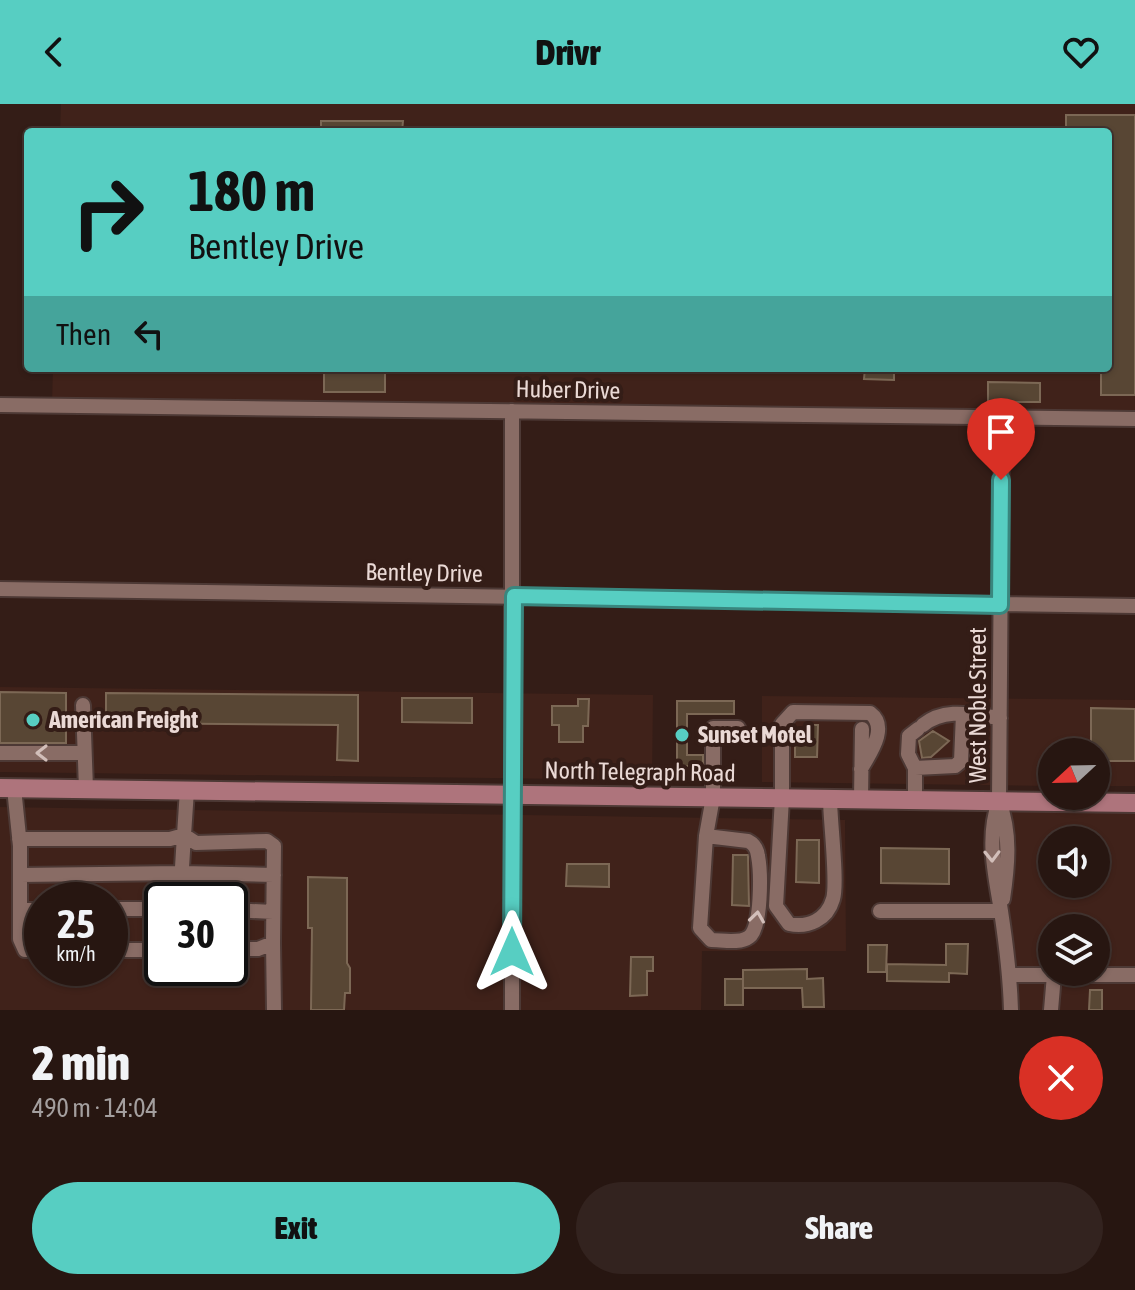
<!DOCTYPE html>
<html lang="en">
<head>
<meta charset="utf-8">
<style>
  body { margin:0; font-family:"Asap Condensed",sans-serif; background:#33231f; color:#f1f3f6; height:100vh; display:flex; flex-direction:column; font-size:30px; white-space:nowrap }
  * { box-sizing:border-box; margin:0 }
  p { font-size:26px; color:#a49f9f }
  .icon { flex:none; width:44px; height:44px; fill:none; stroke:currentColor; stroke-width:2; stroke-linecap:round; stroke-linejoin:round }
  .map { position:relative; height:906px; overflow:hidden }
  .drawer { display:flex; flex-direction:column; background:#271611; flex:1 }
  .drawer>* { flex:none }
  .guide { position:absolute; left:24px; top:24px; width:1088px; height:244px; border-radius:8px; box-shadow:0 2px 6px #0004,0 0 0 2px #433531; background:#57cec2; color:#111; overflow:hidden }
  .needle { width:52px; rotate:248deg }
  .fabs { position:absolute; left:1038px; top:634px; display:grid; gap:16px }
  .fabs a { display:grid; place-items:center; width:72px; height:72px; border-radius:50%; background:#271611; box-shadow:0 2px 6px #0004,0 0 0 2px #433531; font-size:40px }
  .speed { position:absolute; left:24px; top:778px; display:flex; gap:16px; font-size:40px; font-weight:700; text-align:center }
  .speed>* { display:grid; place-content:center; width:104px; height:104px; border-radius:50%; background:#271611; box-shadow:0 2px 6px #0004,0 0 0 2px #433531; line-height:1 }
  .speed small { font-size:20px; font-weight:400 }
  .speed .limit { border:4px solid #111; border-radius:12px; background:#fff; color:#111 }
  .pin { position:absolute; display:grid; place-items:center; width:68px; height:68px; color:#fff; margin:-82px -34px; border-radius:50% 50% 50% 0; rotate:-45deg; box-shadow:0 0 8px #0007 }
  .pin .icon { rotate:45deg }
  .me { position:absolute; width:88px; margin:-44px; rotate:0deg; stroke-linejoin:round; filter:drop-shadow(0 0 6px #0008) }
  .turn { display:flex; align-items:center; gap:28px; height:168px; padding:0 32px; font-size:36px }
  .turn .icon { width:104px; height:104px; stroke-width:2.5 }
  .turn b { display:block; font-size:56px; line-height:68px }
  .then { display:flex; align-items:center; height:76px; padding:0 32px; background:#0003; gap:16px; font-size:30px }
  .round { display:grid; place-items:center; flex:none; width:84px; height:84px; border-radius:42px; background:#33231f }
  .summary { display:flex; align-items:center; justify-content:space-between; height:136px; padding:0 32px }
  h1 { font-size:48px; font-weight:800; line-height:60px }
  .primary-button { display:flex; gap:16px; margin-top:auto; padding:16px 32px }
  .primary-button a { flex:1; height:92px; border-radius:48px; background:#57cec2; color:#111; font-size:32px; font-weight:800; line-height:92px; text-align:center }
  .primary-button a+a { background:#33231f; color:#f1f3f6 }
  header { display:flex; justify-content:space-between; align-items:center; height:104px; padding:0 32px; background:#57cec2; color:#111; font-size:36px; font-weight:800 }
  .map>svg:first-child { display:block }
  .built { fill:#40221a; fill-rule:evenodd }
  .building { fill:#584634; stroke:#7c6855; stroke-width:2 }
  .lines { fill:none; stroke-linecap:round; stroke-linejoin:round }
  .minor-casing { stroke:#4d3935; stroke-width:18 }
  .major-casing { stroke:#4d3935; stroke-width:22 }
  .minor { stroke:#896c65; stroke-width:14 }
  .major { stroke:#ae747c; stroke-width:18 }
  .oneway { stroke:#d2beb9 }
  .route-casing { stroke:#39867e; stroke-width:20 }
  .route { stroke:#57cec2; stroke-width:14 }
  .poi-dot { fill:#57cec2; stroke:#341d17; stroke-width:3 }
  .labels { text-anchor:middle; stroke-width:8; stroke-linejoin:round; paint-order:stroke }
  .street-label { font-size:24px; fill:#ead9d5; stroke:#341d17 }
  .poi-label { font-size:24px; font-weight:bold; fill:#ead9d5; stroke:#341d17; text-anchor:start }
</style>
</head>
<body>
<header><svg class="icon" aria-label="back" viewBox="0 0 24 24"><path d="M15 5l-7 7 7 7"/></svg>Drivr<svg class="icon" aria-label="heart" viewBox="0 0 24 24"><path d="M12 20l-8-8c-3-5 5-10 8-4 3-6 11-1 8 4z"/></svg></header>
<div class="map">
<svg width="1135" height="906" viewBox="0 0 1135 906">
  <rect width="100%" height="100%" fill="#341d17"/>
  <path class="built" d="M 61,0 L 1135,0 L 1135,315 L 52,299 L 53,264 L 1108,264 L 1108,28 L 60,28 Z
    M 0,583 L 653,591 L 652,676 L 0,668 Z
    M 762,592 L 1135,596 L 1135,682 L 1096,682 L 1096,648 L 1052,648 L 1052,682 L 762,678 Z
    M 999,697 L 1135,699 L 1135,906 L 1011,906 L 1001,807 ZM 1052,736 L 1096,736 L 1096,780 L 1052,780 ZM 1052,824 L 1096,824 L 1096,868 L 1052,868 Z
    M 0,703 L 845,716 L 846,847 L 702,847 L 701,906 L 0,906 ZM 42,796 L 110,796 L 110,864 L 42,864 ZM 162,796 L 230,796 L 230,864 L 162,864 Z"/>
  <path class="building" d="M 1066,11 L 1135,11 L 1135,291 L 1101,291 L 1101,264 L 1108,264 L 1108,28 L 1066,28 Z
    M 321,17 L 403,17 L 402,28 L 321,28 Z
    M 324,264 L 385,264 L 385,288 L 324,288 Z
    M 865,264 L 894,264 L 894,276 L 864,275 Z
    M 988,278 L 1040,279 L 1040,298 L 988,298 Z
    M 0,588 L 66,589 L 66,639 L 0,639 Z
    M 106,589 L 358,591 L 358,657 L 337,656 L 338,621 L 106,619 Z
    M 402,594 L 472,594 L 472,619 L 402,618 Z
    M 578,595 L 589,595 L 588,622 L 583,622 L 583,638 L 559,638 L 559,621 L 552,621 L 552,602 L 578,602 Z
    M 677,597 L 734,597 L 734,610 L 687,610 L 687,651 L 703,651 L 703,662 L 677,662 Z
    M 1091,604 L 1135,605 L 1135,657 L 1096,657 L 1096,648 L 1091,648 Z
    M 804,621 L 818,621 L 817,653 L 795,653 L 795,638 L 804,638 Z
    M 933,627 L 949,637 L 931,653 L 922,654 L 919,637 Z
    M 797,736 L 819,736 L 819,779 L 796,778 Z
    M 881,744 L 949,745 L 949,780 L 881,779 Z
    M 733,751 L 748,751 L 749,802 L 732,801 Z
    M 567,760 L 609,760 L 609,783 L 566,782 Z
    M 308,773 L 347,774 L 347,859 L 350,864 L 350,889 L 345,889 L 344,906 L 311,906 L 312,824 L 308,824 Z
    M 946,840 L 968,840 L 967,870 L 949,869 L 949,878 L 887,877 L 887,860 L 946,861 Z
    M 868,841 L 887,841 L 886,868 L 868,868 Z
    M 631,853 L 653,853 L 653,867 L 647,867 L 647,891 L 630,892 Z
    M 807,865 L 807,875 L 823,874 L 824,903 L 803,903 L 802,884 L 743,884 L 743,866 Z
    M 725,875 L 743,875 L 743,901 L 725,901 Z
    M 1090,886 L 1102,886 L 1102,906 L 1089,906 Z"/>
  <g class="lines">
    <g class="minor-casing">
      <path id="minor" d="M 0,301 L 1135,315
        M 1002,313 L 999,697 C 986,735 995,769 1001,807 C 1006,840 1010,873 1011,906
        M 0,485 L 1135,502
        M 83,601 L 86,685
        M 923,621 C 945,603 973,611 1000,614
        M 0,649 L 84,649
        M 915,664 L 955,662 L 961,657 L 963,610
        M 14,684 L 20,742 L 20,835 L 25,846 L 42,846
        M 187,686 L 184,731 L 196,739 L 267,737 L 274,742 L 273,839 L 258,845 L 230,845
        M 830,695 C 830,716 838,779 833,795 C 827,816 808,824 789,820 L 776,802 L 782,694 L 782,620 L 793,608 L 870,609 C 889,623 870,649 861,665
        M 861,695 L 862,625
        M 915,696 L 915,664 L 908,650 L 909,632 L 918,625
        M 999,697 C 1011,729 1008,761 1003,795
        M 706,732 L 748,737 C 754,740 757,744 758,752 C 761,768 762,824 749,833 C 740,840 722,836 711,836 L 700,824 L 706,732 L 713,693 L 713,624 L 738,624
        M 19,735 L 170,735 L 184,731 L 180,796
        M 20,771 L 181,769 L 274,771
        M 110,805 L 162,805
        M 20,806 L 42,806
        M 230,806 L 273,808
        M 880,807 L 1001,807
        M 273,839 L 274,906
        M 110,846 L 162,846
        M 1009,871 L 1135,871
        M 512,906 L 512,307
        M 1051,906 L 1054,871"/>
    </g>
    <g class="major-casing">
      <path id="major" d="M 0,684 L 1135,699"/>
    </g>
    <use href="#minor" class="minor"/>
    <use href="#major" class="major"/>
  </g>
  <defs><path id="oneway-chevron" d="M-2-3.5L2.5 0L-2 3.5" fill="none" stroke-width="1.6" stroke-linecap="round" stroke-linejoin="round" transform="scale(2)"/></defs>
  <g class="oneway">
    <use href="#oneway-chevron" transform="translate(42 649) rotate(180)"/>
    <use href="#oneway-chevron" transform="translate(992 752) rotate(89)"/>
    <use href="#oneway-chevron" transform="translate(757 813) rotate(-82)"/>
  </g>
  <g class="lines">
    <g class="route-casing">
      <path id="route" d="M 512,848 L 514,492 L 1000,501 L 1001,376"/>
    </g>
    <use href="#route" class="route"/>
  </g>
  <g class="poi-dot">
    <circle cx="33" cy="616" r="8"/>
    <circle cx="682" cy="631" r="8"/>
  </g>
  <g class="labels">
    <g class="street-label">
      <text transform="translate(568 286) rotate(1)" y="8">Huber Drive</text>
      <text transform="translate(424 469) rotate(1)" y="8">Bentley Drive</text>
      <text transform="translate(978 601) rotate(-90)" y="8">West Noble Street</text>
      <text transform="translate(640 668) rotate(1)" y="8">North Telegraph Road</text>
    </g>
    <g class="poi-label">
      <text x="49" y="624">American Freight</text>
      <text x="698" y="639">Sunset Motel</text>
    </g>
  </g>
</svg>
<div class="fabs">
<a><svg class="needle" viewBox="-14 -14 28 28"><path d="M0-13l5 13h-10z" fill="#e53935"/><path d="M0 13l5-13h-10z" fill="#a49f9f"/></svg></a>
<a><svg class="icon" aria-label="sound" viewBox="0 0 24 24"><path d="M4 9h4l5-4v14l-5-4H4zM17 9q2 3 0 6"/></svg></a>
<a><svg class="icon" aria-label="layers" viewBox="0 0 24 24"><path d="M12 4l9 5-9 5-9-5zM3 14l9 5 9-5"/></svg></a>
</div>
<div class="speed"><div>25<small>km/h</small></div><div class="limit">30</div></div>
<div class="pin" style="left:1001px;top:376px;background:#d93025"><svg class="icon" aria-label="arrive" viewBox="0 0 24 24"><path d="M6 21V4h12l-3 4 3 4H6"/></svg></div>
<svg class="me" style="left:512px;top:848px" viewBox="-20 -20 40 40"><path d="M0-17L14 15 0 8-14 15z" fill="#57cec2" stroke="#fff" stroke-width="4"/></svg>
<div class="guide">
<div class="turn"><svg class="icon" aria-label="right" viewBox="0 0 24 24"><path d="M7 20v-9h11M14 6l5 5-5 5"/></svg><div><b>180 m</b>Bentley Drive</div></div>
<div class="then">Then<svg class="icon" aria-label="left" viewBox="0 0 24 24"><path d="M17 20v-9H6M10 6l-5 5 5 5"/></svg></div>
</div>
</div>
<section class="drawer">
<div class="summary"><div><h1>2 min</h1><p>490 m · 14:04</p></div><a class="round" style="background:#d93025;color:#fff"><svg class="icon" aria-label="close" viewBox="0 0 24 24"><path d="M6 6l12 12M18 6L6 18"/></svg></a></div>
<div class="primary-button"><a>Exit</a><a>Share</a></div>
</section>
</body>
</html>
